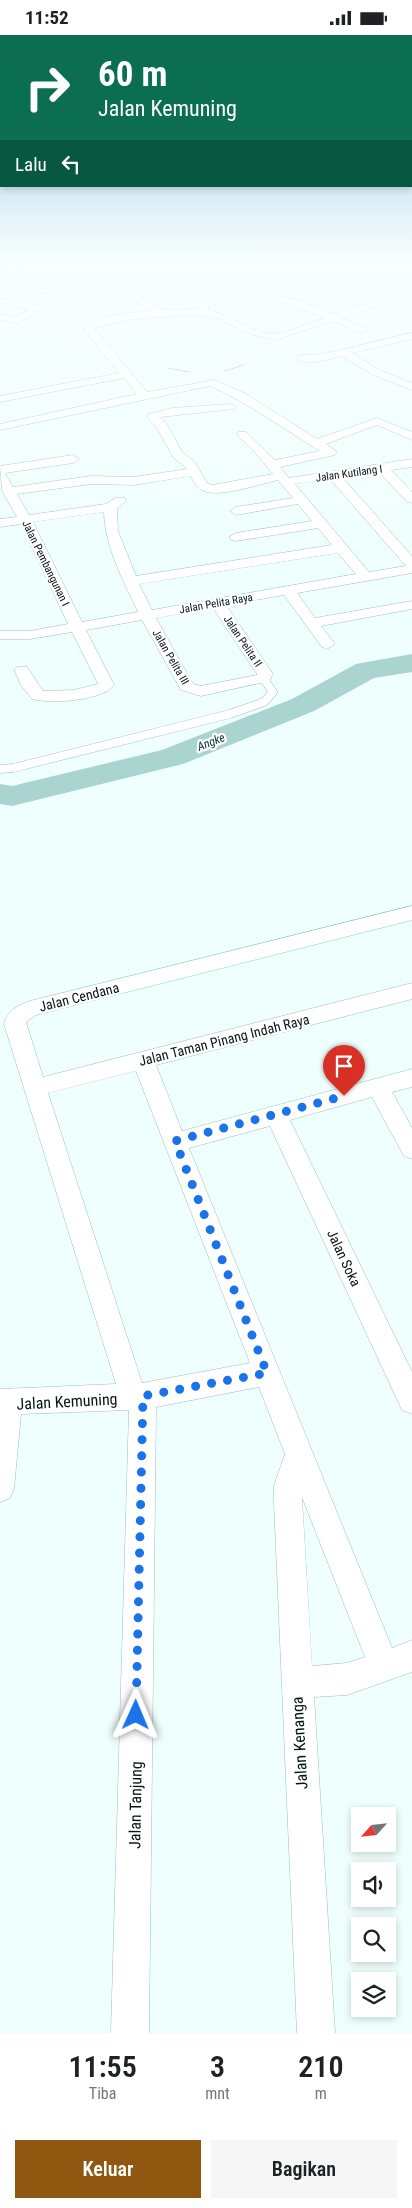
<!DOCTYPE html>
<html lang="id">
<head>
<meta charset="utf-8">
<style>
  body { margin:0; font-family:"Roboto Condensed",sans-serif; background:#f6f6f6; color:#202124; height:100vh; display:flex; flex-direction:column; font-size:19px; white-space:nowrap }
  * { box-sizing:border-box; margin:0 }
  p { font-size:16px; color:#757577 }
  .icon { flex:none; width:28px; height:28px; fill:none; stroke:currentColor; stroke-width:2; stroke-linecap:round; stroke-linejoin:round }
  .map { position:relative; height:1998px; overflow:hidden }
  .panel { display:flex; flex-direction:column; background:#fff; flex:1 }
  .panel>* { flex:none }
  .guide { position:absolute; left:0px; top:0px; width:412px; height:152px; box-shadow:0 2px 8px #0003; background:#0b6e4f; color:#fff; overflow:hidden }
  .needle { width:32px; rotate:243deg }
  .tools { position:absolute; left:351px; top:1772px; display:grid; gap:10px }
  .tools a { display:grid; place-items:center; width:45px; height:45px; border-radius:0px; background:#fff; box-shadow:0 2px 8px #0003; font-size:25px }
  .pin { position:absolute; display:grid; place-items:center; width:42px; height:42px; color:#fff; margin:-51px -21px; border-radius:50% 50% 50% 0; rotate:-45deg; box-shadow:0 0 5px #0007 }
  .pin .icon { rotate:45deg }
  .me { position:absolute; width:55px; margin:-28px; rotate:1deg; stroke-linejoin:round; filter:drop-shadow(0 0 4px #0008) }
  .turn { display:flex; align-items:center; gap:18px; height:105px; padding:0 15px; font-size:22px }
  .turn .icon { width:65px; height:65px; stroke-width:2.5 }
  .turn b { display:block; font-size:35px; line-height:42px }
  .then { display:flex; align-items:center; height:48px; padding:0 15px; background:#0003; gap:10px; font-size:19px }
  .eta { display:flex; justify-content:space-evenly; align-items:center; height:85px; text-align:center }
  .eta b { font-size:30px; font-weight:600; line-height:35px }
  .primary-button { display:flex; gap:10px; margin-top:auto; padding:10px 15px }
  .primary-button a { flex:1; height:58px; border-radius:0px; background:#8f570f; color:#fff; font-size:20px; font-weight:600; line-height:58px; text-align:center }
  .primary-button a+a { background:#f6f6f6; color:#202124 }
  .status { display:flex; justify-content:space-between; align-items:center; height:35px; padding:0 25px; background:#fff; direction:ltr }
  .status svg { height:14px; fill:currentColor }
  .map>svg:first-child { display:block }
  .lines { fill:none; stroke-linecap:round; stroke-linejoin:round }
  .river { fill:#a9d4d0; fill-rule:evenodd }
  .service-casing { stroke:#99bfbb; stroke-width:9 }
  .minor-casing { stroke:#99bfbb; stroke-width:1 }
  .tertiary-casing { stroke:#99bfbb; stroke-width:2 }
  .path { stroke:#758482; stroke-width:1; stroke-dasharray:1 1; stroke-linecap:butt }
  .service { stroke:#fff; stroke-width:8 }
  .minor { fill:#fff; fill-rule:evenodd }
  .tertiary { fill:#fff; fill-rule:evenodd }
  .route { stroke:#1a73e8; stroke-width:9; stroke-dasharray:0 16.2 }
  .labels { text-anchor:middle; stroke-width:4.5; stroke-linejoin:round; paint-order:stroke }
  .far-street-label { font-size:11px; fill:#071514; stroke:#fff }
  .far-water-label { font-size:12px; font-style:italic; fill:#06322f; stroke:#fff }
  .street-label { font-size:14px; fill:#071514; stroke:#fff }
  .near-street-label { font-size:16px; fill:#071514; stroke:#fff }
</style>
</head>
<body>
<div class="status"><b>11:52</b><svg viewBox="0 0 49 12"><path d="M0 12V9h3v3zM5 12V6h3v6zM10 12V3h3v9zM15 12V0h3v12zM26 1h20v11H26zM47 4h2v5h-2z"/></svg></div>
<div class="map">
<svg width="412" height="1998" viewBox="0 0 412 1998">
  <rect width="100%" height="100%" fill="#effffd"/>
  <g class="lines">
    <path class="river" d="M 412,619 L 412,637 L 374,643 L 314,676 L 183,729 L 12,771 L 0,769 L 0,749 L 12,751 L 162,715 L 292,664 L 356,629 Z"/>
    <g class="service-casing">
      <path id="service" d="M 0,734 L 13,733 L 230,679 L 264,667 L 273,657 L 263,643"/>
    </g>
    <g class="minor-casing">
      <path id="minor" d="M 75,224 L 86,224 L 40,253 L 63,257 L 63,261 L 33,257 L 19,266 L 42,271 L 42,275 L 18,288 L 0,285 L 0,279 L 16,282 L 30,274 L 2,268 L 2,264 L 8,264 Z
        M 95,224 L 104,224 L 102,233 L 103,239 L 164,275 L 199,274 L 201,268 L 186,257 L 191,254 L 209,265 L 208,275 C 228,279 258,301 275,299 C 291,296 309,288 324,283 L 276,265 L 276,261 L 301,266 L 334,279 L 412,254 L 412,260 L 342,283 L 366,293 L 367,295 L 362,298 L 333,286 L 275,305 L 250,299 L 215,282 L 191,280 L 134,284 L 94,293 L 147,357 L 215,345 L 246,359 L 317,404 L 377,383 L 412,397 L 412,405 L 377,390 L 326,409 L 337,417 L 335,420 L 280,432 L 289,443 L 412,424 L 412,432 L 391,435 L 412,457 L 412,468 L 407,467 L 379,437 L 342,442 L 412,521 L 412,538 L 297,558 L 315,583 L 412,566 L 412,574 L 321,591 L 335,609 L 327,614 L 322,612 L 284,560 L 226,570 L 273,639 L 269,646 L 201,661 L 181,655 L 142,585 L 86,595 L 114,650 C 103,666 50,669 32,664 L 21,650 L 14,635 L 17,632 L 27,632 L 43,656 L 74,655 L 98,649 L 72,597 L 30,604 L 0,604 L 0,596 L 30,596 L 68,589 L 21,489 L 0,492 L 0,484 L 17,482 L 2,456 L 0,431 L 73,420 L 79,424 L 73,428 L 5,438 L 13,452 L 91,441 L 134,442 L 187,434 L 173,422 L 157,393 L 146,381 L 148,379 L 172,373 L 230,369 L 236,372 L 234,374 L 160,382 L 168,391 L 182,417 L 195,427 L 207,448 L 212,450 L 273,439 L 253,415 L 238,401 L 238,397 L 246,397 L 275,425 L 320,416 C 283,394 249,368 210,351 L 0,395 L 0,389 L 137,359 L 124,343 L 0,367 L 0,361 L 119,338 L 85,296 L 84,291 C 97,279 134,278 152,276 L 96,242 L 92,233 ZM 191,441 C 194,448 197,453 204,456 C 219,463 261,449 278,445 L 293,463 L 236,472 L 230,476 L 236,480 L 298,469 L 312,486 L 236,498 L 229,502 L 231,505 L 236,506 L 318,493 L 332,510 L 136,541 L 118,496 L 117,474 L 126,466 L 125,463 L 115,463 L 106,469 L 29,480 L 17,459 L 91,449 L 134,450 ZM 330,444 L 406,531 L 369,537 L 295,449 ZM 104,477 C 105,513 123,544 138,577 L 82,587 L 33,487 ZM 338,518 L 356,539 L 152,575 L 139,549 ZM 213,573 L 257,639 L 257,640 L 201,651 L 193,649 L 156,583 Z
        M 411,225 L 412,231 L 408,230 L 408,226 Z
        M 412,298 L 412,304 L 352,318 L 381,336 L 412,348 L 412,355 L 373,340 L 342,321 C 330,324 304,332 295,323 L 300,320 L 323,319 Z
        M 412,871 L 412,885 L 36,980 L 26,987 L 43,1042 L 412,948 L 412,964 L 156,1030 L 182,1096 L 412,1034 L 412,1052 L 392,1057 L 412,1093 L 412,1124 L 404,1121 L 372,1062 L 290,1085 L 412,1337 L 412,1379 L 402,1375 L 270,1091 L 189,1113 L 392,1613 L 412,1605 L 412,1637 L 347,1660 L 314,1662 L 335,1998 L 297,1998 L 274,1467 L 274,1451 L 285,1419 L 259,1352 L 156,1372 L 149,1998 L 111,1998 L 129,1375 L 21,1379 L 14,1453 L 10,1463 L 0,1467 L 0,1354 L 116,1349 L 4,989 C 7,976 18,970 30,966 ZM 136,1036 L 250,1328 L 142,1348 L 48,1058 ZM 302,1462 L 365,1622 L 347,1628 L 312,1631 Z"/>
    </g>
    <g class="tertiary-casing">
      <path id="tertiary" d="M 22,224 L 36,224 L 0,243 L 0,235 Z"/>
    </g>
    <path class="path" d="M 168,333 L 189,337
      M 224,336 L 244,330"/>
    <use href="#service" class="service"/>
    <use href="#minor" class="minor"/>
    <use href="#tertiary" class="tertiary"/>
  </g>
  <linearGradient id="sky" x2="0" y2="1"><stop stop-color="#8fc1de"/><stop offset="0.45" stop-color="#f8fffe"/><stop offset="1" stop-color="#f8fffe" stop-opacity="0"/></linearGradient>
  <rect width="412" height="503" fill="url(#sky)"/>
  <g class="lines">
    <path class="route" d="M 136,1680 L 143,1361 L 267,1338 L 175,1106 L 344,1061"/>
  </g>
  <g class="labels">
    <g class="far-street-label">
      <text transform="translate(349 438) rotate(-8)" y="4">Jalan Kutilang I</text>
      <text transform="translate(46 528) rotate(64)" y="4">Jalan Pembangunan I</text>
      <text transform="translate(216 568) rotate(-10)" y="4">Jalan Pelita Raya</text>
      <text transform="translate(243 606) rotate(56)" y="4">Jalan Pelita II</text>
      <text transform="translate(171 622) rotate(60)" y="4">Jalan Pelita III</text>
    </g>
    <g class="far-water-label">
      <text transform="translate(211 707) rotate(-22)" y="4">Angke</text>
    </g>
    <g class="street-label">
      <text transform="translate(79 962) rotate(-14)" y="5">Jalan Cendana</text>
      <text transform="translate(224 1005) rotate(-14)" y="5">Jalan Taman Pinang Indah Raya</text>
      <text transform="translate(344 1223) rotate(65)" y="5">Jalan Soka</text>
    </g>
    <g class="near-street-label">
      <text transform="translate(67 1366) rotate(-3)" y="6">Jalan Kemuning</text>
      <text transform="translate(299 1708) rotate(-93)" y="6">Jalan Kenanga</text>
      <text transform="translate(135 1770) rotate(-89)" y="6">Jalan Tanjung</text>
    </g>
  </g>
</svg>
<div class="tools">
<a><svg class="needle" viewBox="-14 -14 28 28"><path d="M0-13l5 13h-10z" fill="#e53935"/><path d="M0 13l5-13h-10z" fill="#757577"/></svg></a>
<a><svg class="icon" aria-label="sound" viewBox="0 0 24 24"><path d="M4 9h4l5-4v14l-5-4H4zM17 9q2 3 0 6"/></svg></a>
<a><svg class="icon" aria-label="search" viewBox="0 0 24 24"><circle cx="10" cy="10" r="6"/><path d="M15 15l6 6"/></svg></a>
<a><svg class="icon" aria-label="layers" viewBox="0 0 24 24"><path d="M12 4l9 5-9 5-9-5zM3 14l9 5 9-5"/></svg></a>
</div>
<div class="pin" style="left:344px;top:1061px;background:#d93025"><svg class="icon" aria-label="arrive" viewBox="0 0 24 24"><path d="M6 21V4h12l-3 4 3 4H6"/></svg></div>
<svg class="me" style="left:136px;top:1680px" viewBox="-20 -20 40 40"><path d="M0-17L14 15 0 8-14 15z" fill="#1a73e8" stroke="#fff" stroke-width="4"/></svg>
<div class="guide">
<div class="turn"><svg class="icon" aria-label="right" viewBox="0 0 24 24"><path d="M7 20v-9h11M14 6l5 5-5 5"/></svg><div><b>60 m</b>Jalan Kemuning</div></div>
<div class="then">Lalu<svg class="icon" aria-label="left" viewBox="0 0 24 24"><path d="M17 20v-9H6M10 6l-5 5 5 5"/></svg></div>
</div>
</div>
<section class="panel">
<div class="eta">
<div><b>11:55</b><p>Tiba</p></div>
<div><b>3</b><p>mnt</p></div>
<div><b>210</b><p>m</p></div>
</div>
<div class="primary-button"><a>Keluar</a><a>Bagikan</a></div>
</section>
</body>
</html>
